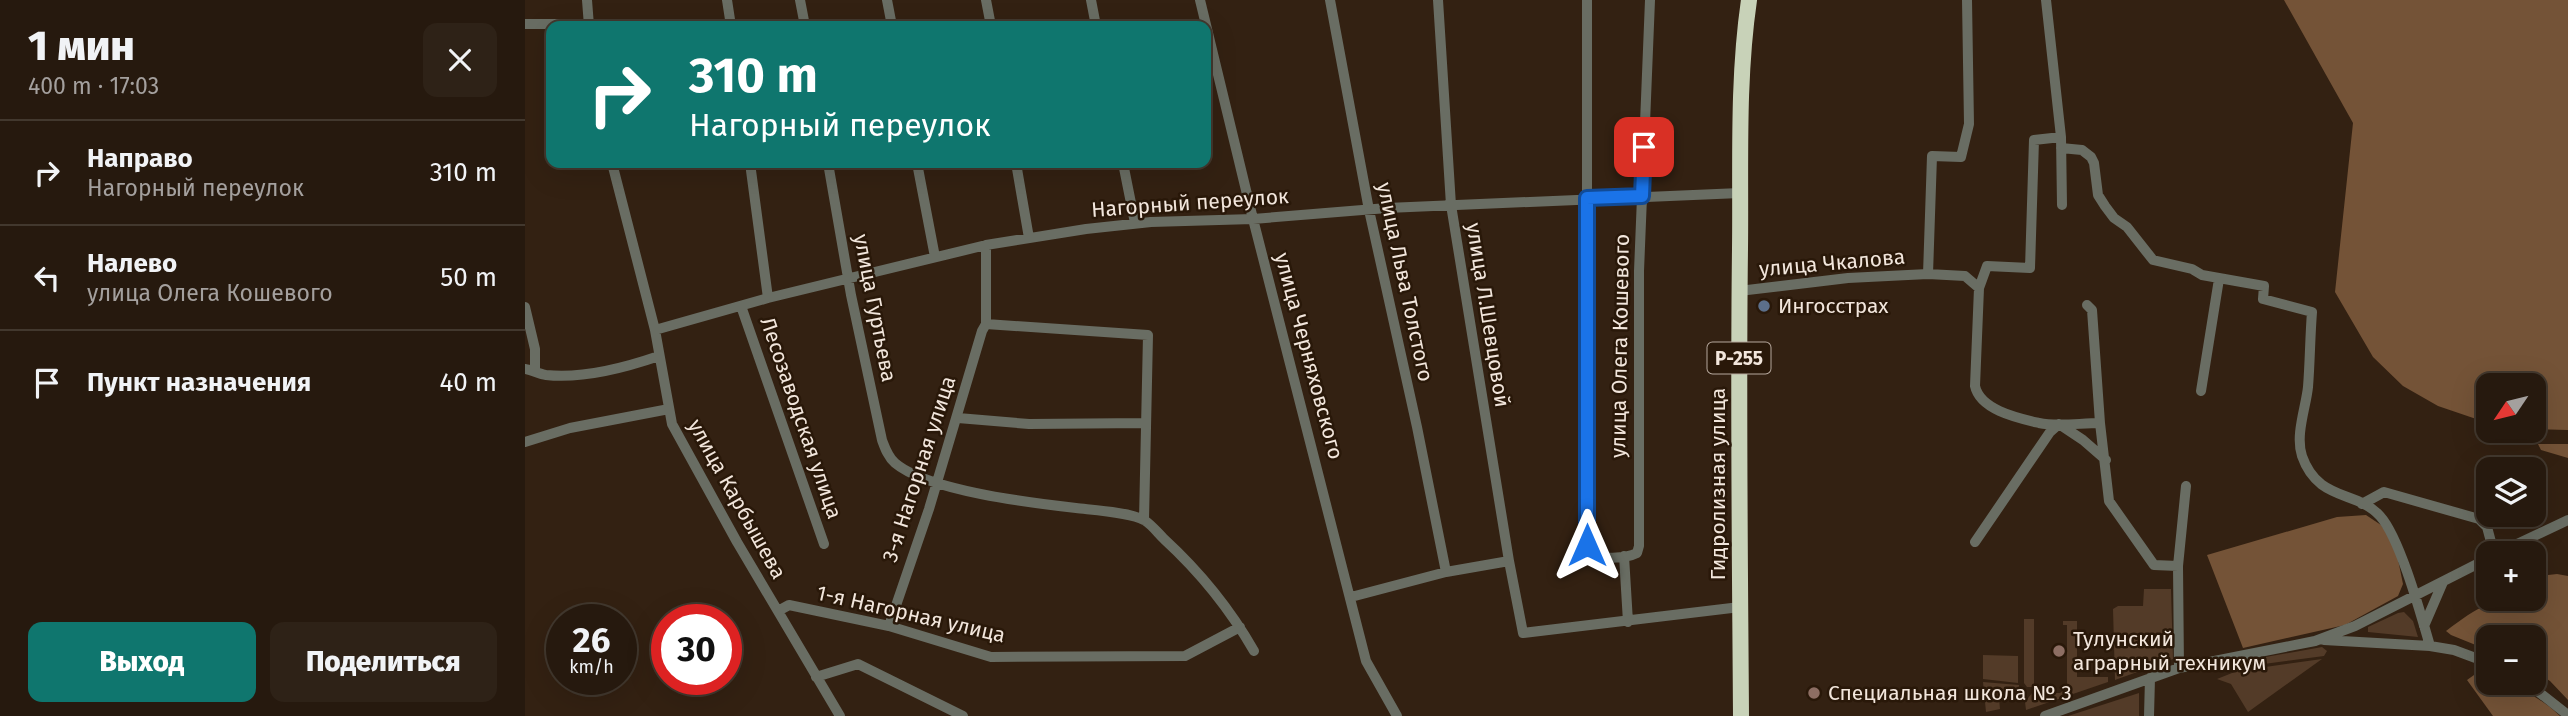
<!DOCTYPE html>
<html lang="ru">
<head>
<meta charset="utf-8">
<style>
  body { margin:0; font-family:"Fira Sans",sans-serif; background:#2e2217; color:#f1f3f6; height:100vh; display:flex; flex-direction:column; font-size:26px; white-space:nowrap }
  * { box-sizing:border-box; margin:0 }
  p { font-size:23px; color:#a4a09e }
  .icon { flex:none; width:38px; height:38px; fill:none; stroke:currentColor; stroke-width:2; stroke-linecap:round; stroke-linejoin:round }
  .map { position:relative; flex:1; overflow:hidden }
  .drawer { display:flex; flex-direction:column; background:#26190e; width:525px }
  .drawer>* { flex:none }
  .hud { position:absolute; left:21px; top:21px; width:665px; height:147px; border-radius:14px; box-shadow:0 7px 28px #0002,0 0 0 2px #42382e; background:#0f766e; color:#fff; overflow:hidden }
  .needle { width:46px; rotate:235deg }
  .fabs { position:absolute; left:1951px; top:373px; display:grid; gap:14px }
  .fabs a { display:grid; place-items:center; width:70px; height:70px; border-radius:14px; background:#26190e; box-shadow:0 7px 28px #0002,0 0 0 2px #42382e; font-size:35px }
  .speed { position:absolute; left:21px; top:604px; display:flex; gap:14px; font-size:35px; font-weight:700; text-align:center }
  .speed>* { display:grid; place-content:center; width:91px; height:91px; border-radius:50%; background:#26190e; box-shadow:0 7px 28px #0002,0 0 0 2px #42382e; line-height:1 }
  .speed small { font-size:18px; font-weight:400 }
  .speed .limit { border:10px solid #d22; background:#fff; color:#111 }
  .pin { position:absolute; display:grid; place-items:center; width:60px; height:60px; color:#fff; margin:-30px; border-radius:14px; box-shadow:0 4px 10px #0006 }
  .me { position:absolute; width:77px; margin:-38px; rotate:0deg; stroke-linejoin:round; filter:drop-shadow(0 0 5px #0008) }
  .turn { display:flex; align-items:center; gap:24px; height:147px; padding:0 28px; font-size:32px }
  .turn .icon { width:91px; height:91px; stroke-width:2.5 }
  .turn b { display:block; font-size:49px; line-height:60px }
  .round { display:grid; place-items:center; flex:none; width:74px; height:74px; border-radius:14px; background:#2e2217 }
  .head { display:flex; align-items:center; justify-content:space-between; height:119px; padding:0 28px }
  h1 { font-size:42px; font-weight:800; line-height:52px }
  .button { display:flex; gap:14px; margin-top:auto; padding:14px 28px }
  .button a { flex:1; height:80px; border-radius:14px; background:#0f766e; color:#fff; font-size:28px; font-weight:800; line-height:80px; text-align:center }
  .button a+a { background:#2e2217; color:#f1f3f6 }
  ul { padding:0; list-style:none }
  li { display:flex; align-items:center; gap:21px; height:105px; padding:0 28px; border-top:2px solid #42382e }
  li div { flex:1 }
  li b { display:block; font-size:26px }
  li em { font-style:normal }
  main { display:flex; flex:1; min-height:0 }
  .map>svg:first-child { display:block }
  .green { fill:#533b28 }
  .forest { fill:#745337 }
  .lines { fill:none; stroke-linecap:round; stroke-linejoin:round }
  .minor { stroke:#696d63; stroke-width:10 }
  .highway { stroke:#c8d2b8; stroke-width:16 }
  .route-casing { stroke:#114b97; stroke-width:18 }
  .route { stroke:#1a73e8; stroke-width:12 }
  .service-dot { fill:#5c6f8a; stroke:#291809; stroke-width:2.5 }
  .education-dot { fill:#8d6e63; stroke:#291809; stroke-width:2.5 }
  .labels { text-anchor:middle; stroke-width:5; stroke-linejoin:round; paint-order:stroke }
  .shield { fill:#291809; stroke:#b6a89d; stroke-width:2 }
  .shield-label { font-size:19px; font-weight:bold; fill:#f2e6dc }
  .street-label { font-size:21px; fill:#f2e6dc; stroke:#291809 }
  .poi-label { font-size:21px; fill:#f2e6dc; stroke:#291809; text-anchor:start }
</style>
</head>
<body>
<main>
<section class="drawer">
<div class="head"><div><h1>1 мин</h1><p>400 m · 17:03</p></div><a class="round"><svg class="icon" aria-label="close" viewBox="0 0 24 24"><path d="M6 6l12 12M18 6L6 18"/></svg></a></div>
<ul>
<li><svg class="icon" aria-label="right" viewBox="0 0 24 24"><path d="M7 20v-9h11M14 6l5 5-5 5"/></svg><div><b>Направо</b><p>Нагорный переулок</p></div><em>310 m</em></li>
<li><svg class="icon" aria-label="left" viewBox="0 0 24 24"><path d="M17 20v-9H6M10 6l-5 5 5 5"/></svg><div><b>Налево</b><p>улица Олега Кошевого</p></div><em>50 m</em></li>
<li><svg class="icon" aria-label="arrive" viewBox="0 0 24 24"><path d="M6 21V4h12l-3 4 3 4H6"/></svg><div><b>Пункт назначения</b></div><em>40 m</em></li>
</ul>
<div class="button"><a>Выход</a><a>Поделиться</a></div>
</section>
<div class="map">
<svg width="2043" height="716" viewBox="0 0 2043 716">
  <rect width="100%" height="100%" fill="#332112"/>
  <path class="green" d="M 1619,589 L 1646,589 L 1648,659 L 1590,680 L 1588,609 L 1593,606 L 1618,606 Z
    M 1879,612 L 1888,621 L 1893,637 L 1843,632 L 1843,627 L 1873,613 Z
    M 1499,619 L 1509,619 L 1509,687 L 1502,687 L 1499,683 Z
    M 1538,621 L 1552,621 L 1552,677 L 1583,677 L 1583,682 L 1501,710 L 1500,702 L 1507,693 L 1535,693 L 1542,688 L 1542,625 L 1538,625 Z
    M 1797,647 L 1802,651 L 1799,656 L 1709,668 L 1707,663 Z
    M 1458,655 L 1493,656 L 1493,683 L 1458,679 Z
    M 1797,659 L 1723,712 L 1706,684 L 1692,679 L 1712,671 Z
    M 1458,682 L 1494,685 L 1494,697 L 1474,698 L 1475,709 L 1461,712 Z
    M 1614,693 L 1614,716 L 1543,716 Z"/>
  <path class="forest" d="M 1759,0 L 2043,0 L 2043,430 L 2009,429 L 2009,385 L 1964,385 L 1963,423 L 1960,422 L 1913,406 L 1878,386 L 1848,357 L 1810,292 L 1828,123 Z
    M 2013,444 L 2043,444 L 2043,458 L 2016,450 Z
    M 1841,515 L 1856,525 L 1870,545 L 1878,584 L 1873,596 L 1820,625 L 1718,648 L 1682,555 L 1812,517 Z
    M 2032,574 L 2043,576 L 2043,700 L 2025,681 L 2009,671 L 2009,637 L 1964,637 L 1963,650 L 1926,635 L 1921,631 C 1954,606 1967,598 2009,598 L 2009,583 L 2023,575 Z
    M 1949,675 L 1963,676 L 1964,682 C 1990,683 2016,698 2035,716 L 1968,716 L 1942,680 Z"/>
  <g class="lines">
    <path class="minor" d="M 62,0 L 64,26
      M 202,0 L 206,26
      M 275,0 L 280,26
      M 362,0 L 367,26
      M 461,0 L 466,26
      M 566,0 L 571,26
      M 675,0 L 728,219 L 841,661 L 872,716
      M 805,0 L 844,210 L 892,427 L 921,572
      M 913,0 L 926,205 L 984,561 L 998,633 L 1215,607
      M 1062,0 L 1062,550 L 1063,555 C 1076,559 1100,559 1112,553 L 1114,546 L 1114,271 L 1125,0
      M 1521,0 L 1536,137 L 1537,205
      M 0,24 L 63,24
      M 1536,137 L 1509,140 L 1505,268 L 1462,266 L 1454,288 L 1450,386 C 1455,410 1493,418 1514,423 C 1533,427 1555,423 1575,423
      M 1536,148 L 1557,150 L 1566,157 L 1569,163 L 1573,195 L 1580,206 L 1589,218 L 1602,227 L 1628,260 L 1667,269 L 1677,275 L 1739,286 L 1738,299 L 1787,312 C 1785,337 1785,362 1783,387 C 1781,407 1770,435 1777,456 C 1793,502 1832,490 1855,516 C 1875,538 1896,615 1905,646
      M 87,163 L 130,330 L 147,424 L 212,542 L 315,716
      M 225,163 L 243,298
      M 303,163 L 326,295 L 357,440 C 360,448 363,457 370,463 C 403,491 506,503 551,508 C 568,510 604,512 619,520 C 626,524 633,533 639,539 C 675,572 705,609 729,651
      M 392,163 L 410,257
      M 491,163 L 504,238
      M 598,163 L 610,223
      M 1403,274 L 1407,156 L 1436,157 L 1444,124 L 1442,0
      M 1214,291 L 1323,278 L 1403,274 L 1440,276 L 1454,288
      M 1562,305 L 1567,310 L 1575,423 L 1584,501 L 1629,565 L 1653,566
      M 216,306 L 299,544
      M 0,307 L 10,349 L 10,370
      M 461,324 L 623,335 L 619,520
      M 130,330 L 243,298 L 461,245 L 561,229 L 626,222 L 728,219 L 862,208 L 1215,193
      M 0,369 C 7,370 14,374 21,375 C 56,379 102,367 134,356
      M 1676,391 L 1694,279
      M 433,418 L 504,424 L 621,423
      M 1534,424 L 1558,440 L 1581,460
      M 0,442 L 45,428 L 144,409
      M 1837,504 L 1859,492 L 1954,519 L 1962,527 L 1969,553
      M 1450,542 L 1525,432 L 1534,424
      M 1973,553 L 2043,520
      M 1099,556 L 1103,622
      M 826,597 L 921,572 L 984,561
      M 253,611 L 264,605 L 364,626 L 466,657 L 660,656 L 715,627
      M 364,626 L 404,509 L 457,331 L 461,324 L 461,245
      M 1899,626 L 1918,582
      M 1799,640 L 1905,646 L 1929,650 L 1964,663
      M 1654,668 L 1653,566 L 1661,486
      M 291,677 L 333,664 L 438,716
      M 2001,682 L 2043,715
      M 1520,716 L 1654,668 L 1790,641 L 1830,626 L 1964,558
      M 1624,716 L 1625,678"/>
    <path class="highway" d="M 1216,716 C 1215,560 1213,405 1215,249 C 1216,167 1212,82 1224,0"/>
  </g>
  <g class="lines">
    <g class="route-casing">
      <path id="route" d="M 1062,545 L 1062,198 L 1117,196 L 1119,147"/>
    </g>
    <use href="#route" class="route"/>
  </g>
  <circle class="service-dot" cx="1239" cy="306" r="7"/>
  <g class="education-dot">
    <circle cx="1534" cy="651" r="7"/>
    <circle cx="1289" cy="693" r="7"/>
  </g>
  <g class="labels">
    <rect class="shield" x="1182.5" y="342.5" width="63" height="31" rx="5"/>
    <g class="shield-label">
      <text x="1214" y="365">Р-255</text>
    </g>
    <g class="street-label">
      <text transform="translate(665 203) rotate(-4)" y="7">Нагорный переулок</text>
      <text transform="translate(1307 263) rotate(-5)" y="7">улица Чкалова</text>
      <text transform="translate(880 282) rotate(78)" y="7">улица Льва Толстого</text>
      <text transform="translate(350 308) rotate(79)" y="7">улица Гуртьева</text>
      <text transform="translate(963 315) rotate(81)" y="7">улица Л.Шевцовой</text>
      <text transform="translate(1095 346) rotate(-89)" y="7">улица Олега Кошевого</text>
      <text transform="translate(784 356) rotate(75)" y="7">улица Черняховского</text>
      <text transform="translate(276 418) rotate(71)" y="7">Лесозаводская улица</text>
      <text transform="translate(394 469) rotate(-72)" y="7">3-я Нагорная улица</text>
      <text transform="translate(1193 484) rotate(-90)" y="7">Гидролизная улица</text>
      <text transform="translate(212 499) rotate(61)" y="7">улица Карбышева</text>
      <text transform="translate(386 614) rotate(13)" y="7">1-я Нагорная улица</text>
    </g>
    <g class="poi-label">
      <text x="1253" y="313">Ингосстрах</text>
      <text x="1548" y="646">Тулунский<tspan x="1548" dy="24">аграрный техникум</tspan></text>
      <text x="1303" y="700">Специальная школа № 3</text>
    </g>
  </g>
</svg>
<div class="fabs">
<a><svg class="needle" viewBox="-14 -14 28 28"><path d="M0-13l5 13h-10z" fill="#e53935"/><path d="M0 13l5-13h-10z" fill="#a4a09e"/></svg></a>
<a><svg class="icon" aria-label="layers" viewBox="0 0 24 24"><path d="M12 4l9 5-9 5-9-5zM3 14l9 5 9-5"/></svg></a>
<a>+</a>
<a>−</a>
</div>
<div class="speed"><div>26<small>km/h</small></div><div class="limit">30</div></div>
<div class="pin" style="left:1119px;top:147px;background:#d93025"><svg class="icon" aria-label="arrive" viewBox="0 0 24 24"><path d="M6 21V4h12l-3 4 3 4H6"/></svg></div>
<svg class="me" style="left:1062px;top:545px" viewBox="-20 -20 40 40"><path d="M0-17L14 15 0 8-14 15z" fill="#1a73e8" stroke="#fff" stroke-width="4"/></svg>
<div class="hud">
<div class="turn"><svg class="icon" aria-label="right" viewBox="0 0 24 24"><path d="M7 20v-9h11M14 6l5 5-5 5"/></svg><div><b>310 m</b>Нагорный переулок</div></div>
</div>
</div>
</main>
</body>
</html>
